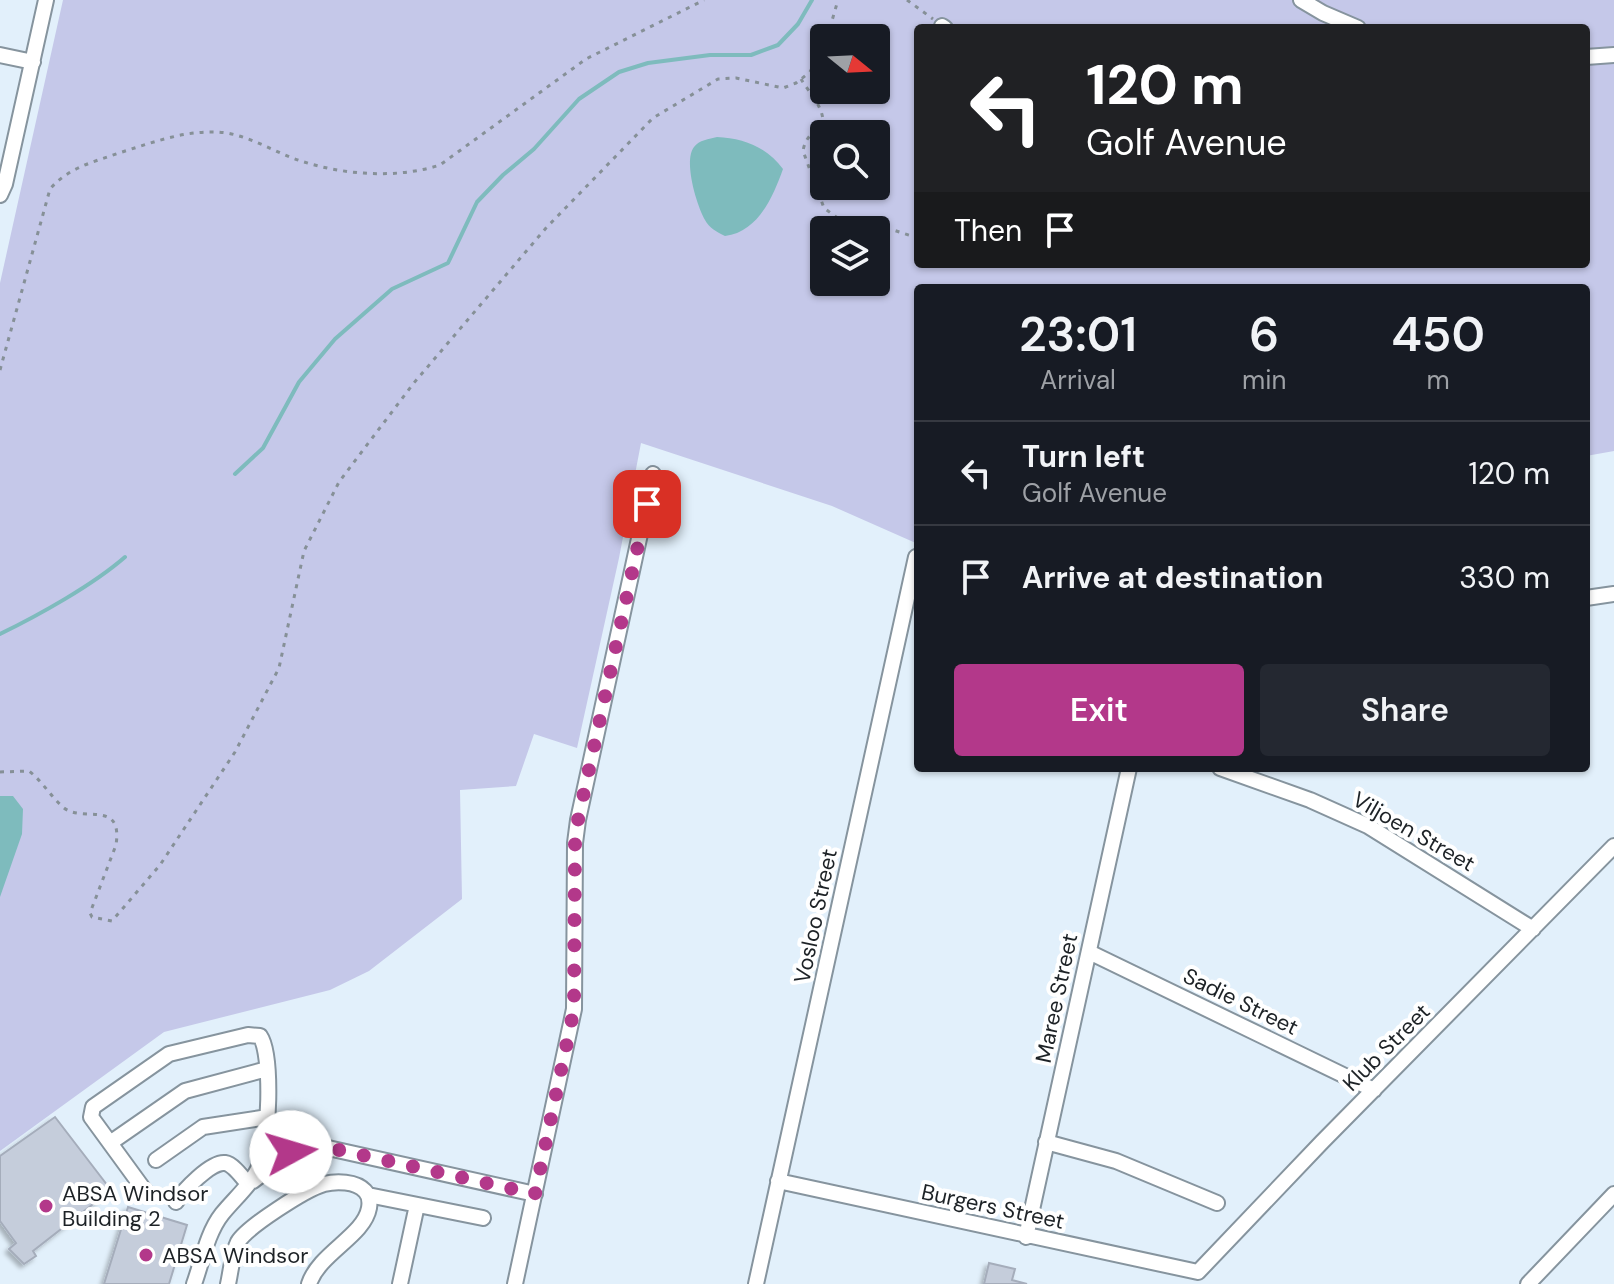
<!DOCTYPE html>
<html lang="en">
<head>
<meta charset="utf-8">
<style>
  body { margin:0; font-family:"DM Sans",sans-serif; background:#242831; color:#f1f3f6; height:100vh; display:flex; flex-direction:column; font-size:30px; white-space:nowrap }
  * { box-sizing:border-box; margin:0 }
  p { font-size:26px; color:#9ea1a6 }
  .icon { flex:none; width:44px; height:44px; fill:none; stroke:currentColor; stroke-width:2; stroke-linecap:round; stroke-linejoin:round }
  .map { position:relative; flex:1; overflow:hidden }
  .side { position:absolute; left:914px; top:284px; width:676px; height:488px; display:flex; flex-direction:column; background:#171b24; border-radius:8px; box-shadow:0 2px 6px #0004 }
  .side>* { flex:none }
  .hud { position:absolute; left:914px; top:24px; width:676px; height:244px; border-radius:8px; box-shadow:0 2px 6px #0004; background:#202124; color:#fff; overflow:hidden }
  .needle { width:52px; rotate:108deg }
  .fabs { position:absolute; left:810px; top:24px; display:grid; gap:16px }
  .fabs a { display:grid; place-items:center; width:80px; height:80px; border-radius:8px; background:#171b24; box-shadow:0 2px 6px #0004; font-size:40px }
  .pin { position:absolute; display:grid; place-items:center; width:68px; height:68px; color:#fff; margin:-34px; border-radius:16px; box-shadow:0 4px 12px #0006 }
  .me { position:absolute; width:88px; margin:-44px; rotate:84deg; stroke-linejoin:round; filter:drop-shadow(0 0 6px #0008) }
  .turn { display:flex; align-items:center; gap:28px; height:168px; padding:0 40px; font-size:36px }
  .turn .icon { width:104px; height:104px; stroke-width:2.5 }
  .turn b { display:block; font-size:56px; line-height:68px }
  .then { display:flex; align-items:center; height:76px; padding:0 40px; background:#0003; gap:16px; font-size:30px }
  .eta { display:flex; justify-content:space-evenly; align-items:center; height:136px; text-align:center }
  .eta b { font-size:48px; font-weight:600; line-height:56px }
  .primary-button { display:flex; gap:16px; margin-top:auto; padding:16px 40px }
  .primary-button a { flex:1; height:92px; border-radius:8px; background:#b3388a; color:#fff; font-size:32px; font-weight:600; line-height:92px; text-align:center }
  .primary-button a+a { background:#242831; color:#f1f3f6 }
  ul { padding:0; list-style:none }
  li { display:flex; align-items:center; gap:24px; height:104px; padding:0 40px; border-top:2px solid #363941 }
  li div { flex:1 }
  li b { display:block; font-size:30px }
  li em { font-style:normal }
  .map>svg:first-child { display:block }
  .green { fill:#c5c8e9; fill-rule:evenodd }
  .water { fill:#7ebbbd }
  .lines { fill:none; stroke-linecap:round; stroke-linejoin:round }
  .stream { stroke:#7ebbbd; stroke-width:4 }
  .building { fill:#c5cddb; stroke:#a5adbb; stroke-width:2; filter:url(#shadow) }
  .minor-casing { stroke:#86949e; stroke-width:18 }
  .path { stroke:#869097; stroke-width:3; stroke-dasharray:4 6; stroke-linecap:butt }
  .minor { stroke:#fff; stroke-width:14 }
  .route { stroke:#b3388a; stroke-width:14; stroke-dasharray:0 25.2 }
  .poi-dot { fill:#b3388a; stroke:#fff; stroke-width:3 }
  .labels { text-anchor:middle; stroke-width:8; stroke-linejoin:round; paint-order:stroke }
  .street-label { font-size:22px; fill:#1d2226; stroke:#fff }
  .poi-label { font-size:22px; fill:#1d2226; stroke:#fff; text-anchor:start }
</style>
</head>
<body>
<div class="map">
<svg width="1614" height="1284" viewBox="0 0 1614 1284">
  <defs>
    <filter id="shadow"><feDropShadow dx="-3.5" dy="3.5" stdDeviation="2" flood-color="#0004"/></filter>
  </defs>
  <rect width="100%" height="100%" fill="#e2f0fb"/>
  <path class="green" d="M 63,0 L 1614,0 L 1614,451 L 1586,456 L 1586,288 L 918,288 L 918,544 L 832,506 L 641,443 L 619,558 L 577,748 L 534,734 L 516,786 L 460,790 L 462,899 L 369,971 L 330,990 L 164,1032 L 0,1151 L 0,283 ZM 918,28 L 1586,28 L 1586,264 L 918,264 ZM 824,38 L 876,38 L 876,90 L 824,90 ZM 824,134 L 876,134 L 876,186 L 824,186 ZM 824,230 L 876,230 L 876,282 L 824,282 Z"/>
  <path class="water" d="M 717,137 C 743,138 767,147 783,169 C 773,197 758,232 725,236 C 717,232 709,228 705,220 C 697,206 683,161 694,147 C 699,140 709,139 717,137 Z
    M 0,796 L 13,796 L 23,809 L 22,834 L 0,897 Z"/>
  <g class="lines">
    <path class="stream" d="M 235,474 L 263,448 L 299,382 L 335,339 L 392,289 L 448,263 L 477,202 L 503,175 L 534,149 L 579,99 L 619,72 L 648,63 L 710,55 L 751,55 L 778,45 L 798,24 L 812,0
      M 0,634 C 39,615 93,585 125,557"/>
  </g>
  <path class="building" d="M 55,1117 L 111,1190 L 33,1251 L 36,1256 L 24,1264 L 9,1249 L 16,1243 L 0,1221 L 0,1156 Z
    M 128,1207 L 187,1225 L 169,1284 L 104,1284 Z
    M 989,1263 L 1015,1269 L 1012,1280 L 1027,1284 L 984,1284 Z"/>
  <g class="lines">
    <g class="minor-casing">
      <path id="minor" d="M 1301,0 L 1323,13 L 1358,28
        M 942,26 L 945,28
        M 0,55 L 33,62
        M 1586,57 L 1614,55
        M 0,195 L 5,184 L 46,0
        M 1586,598 L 1614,594
        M 1220,768 L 1310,800 L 1368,826 L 1533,929
        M 1089,952 L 1374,1090
        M 1046,1142 L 1116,1161 L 1217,1203
        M 110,1143 L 185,1091 L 267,1069
        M 156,1160 L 203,1127 L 268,1117
        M 253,1181 L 291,1152 L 310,1144 L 535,1194
        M 778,1181 L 1198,1272
        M 145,1191 L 91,1117 L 93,1107 L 169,1054 L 248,1035 L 260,1036 C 273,1055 269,1143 260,1165 C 252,1184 235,1198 222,1214 C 207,1233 202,1262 194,1284
        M 368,1195 L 483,1218
        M 176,1202 C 183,1191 211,1161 225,1163 C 233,1164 243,1178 248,1184
        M 1026,1237 L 1129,768
        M 1198,1272 L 1322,1142 L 1614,846
        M 228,1284 C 231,1271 232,1254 238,1242 C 247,1227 306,1189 324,1184 C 336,1181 356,1181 365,1191 C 369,1195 370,1202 369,1208 C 364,1236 319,1253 309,1284
        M 400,1284 L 417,1205
        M 515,1284 L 574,1009 L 575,843 L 578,820 L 653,474
        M 756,1284 L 916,557
        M 1528,1284 L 1614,1194"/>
    </g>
    <path class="path" d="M 907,0 L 933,19
      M 827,38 L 838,0
      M 801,79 C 809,93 827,110 822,127 C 811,133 805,139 803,151 L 824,208 L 854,230
      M 876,231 L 890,229 L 918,238
      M 0,370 L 50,189 C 68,168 93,162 119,153 C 154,142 190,128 227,133 C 254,138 276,153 301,161 C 344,175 397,179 440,165 L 586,59 L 704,0
      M 0,772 L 29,771 C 43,782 51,797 64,808 C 83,823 123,799 116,845 L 90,913 L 92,917 L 112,921 L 160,865 L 235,752 L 279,668 L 304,551 L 339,482 L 413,384 L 546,228 L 653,118 L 718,79 L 736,78 L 783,88 L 796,83 L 810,72 L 824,44"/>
    <use href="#minor" class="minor"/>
  </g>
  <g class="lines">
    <path class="route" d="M 291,1152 L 301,1146 L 317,1145 L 535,1194 L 574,1009 L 575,843 L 578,820 L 647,504"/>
  </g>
  <g class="poi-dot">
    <circle cx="46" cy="1206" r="8"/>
    <circle cx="146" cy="1255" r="8"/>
  </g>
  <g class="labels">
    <g class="street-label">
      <text transform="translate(1414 831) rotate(30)" y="8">Viljoen Street</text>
      <text transform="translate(815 916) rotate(-78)" y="8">Vosloo Street</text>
      <text transform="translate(1056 998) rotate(-78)" y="8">Maree Street</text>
      <text transform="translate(1241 1001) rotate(26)" y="8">Sadie Street</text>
      <text transform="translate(1386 1047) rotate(-45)" y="8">Klub Street</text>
      <text transform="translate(993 1206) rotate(12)" y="8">Burgers Street</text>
    </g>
    <g class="poi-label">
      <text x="62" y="1201">ABSA Windsor<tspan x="62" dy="25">Building 2</tspan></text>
      <text x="162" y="1263">ABSA Windsor</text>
    </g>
  </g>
</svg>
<div class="fabs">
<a><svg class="needle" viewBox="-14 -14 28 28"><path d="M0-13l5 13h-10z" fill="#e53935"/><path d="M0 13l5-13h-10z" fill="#9ea1a6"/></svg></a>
<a><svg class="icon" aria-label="search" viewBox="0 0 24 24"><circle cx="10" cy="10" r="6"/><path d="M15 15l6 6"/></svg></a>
<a><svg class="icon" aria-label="layers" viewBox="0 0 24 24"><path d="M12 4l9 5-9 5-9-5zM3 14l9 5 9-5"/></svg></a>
</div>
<div class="pin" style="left:647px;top:504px;background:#d93025"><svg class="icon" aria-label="arrive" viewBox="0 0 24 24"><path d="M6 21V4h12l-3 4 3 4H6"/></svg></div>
<svg class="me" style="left:291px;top:1152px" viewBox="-20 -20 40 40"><circle r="19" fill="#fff"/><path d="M0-13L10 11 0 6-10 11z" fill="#b3388a"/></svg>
<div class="hud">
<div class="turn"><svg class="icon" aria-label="left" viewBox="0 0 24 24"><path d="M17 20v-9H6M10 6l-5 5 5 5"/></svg><div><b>120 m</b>Golf Avenue</div></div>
<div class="then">Then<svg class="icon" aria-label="arrive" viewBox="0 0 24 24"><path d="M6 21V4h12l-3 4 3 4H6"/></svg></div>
</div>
<section class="side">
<div class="eta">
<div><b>23:01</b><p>Arrival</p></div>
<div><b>6</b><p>min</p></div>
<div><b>450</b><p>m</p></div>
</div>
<ul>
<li><svg class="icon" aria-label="left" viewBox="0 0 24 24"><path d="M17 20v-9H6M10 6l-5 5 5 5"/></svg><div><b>Turn left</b><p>Golf Avenue</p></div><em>120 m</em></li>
<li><svg class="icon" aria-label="arrive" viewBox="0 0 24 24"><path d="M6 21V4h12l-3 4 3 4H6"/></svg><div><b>Arrive at destination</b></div><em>330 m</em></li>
</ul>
<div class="primary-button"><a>Exit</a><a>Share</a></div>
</section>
</div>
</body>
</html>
